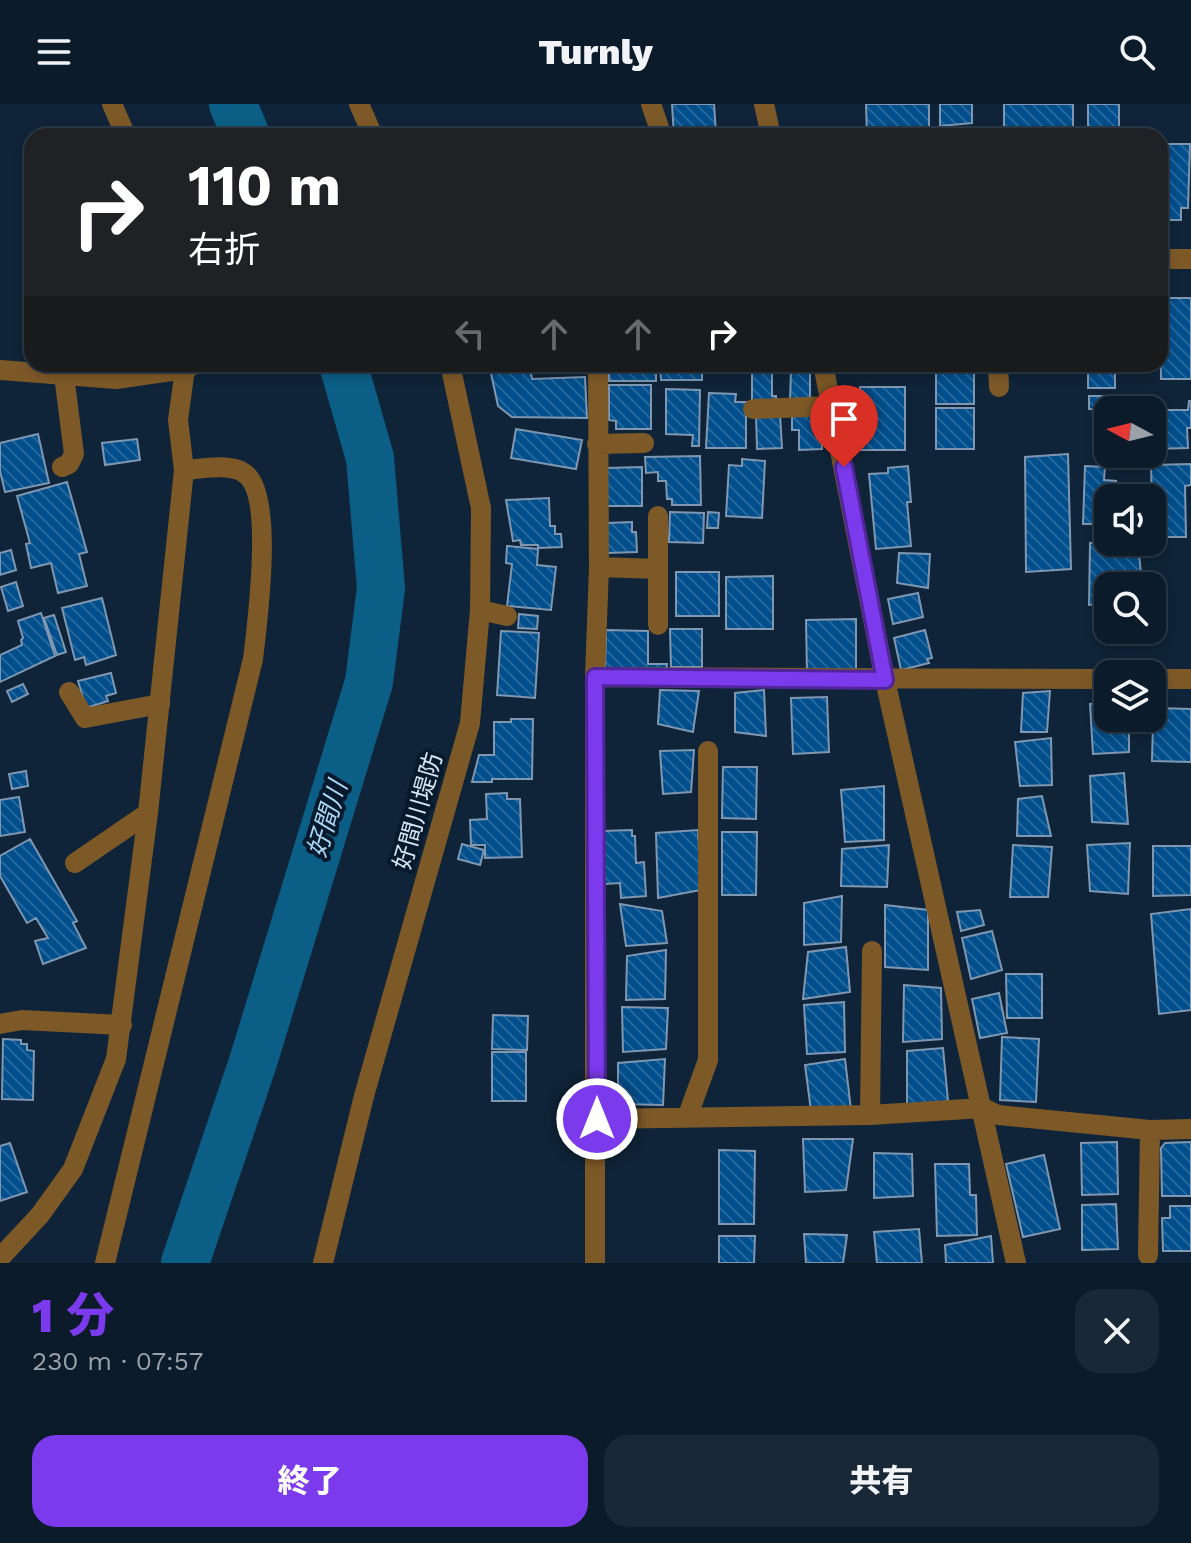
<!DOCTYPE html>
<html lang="ja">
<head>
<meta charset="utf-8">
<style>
  body { margin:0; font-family:"Work Sans","Noto Sans JP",sans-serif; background:#192836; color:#f1f3f6; height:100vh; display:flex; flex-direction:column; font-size:30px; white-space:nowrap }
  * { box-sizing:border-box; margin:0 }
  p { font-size:26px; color:#9aa1a8 }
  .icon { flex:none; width:44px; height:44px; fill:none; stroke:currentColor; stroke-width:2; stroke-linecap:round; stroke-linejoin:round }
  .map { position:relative; height:1159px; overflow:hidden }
  .drawer { display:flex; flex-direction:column; background:#0b1b2a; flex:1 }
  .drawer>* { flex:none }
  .top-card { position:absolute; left:24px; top:24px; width:1144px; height:244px; border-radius:24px; box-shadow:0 4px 12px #0003,0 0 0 2px #2b3947; background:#202124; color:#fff; overflow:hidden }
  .needle { width:52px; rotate:277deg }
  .tools { position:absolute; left:1094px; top:292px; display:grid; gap:16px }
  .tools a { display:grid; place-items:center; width:72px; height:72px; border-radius:16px; background:#0b1b2a; box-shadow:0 4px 12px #0003,0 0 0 2px #2b3947; font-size:40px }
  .pin { position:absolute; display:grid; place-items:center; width:68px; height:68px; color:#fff; margin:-82px -34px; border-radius:50% 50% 50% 0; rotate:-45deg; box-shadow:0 0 8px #0007 }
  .pin .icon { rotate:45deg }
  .me { position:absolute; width:88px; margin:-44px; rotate:0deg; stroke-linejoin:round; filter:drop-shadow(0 0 6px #0008) }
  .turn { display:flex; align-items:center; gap:28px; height:168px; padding:0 32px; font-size:36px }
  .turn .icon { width:104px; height:104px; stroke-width:2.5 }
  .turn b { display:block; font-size:56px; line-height:68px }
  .lanes { display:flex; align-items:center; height:76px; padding:0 32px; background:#0003; justify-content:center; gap:40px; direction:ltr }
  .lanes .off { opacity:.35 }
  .round { display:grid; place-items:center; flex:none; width:84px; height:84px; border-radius:24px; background:#192836 }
  .headline { display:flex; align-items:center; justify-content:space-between; height:136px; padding:0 32px }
  h1 { font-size:48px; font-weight:800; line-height:60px; color:#7c3aed }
  .primary-button { display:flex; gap:16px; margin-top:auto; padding:16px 32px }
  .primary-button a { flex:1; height:92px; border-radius:24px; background:#7c3aed; color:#fff; font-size:32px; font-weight:800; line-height:92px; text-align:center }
  .primary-button a+a { background:#192836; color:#f1f3f6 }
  header { display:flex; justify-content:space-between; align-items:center; height:104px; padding:0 32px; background:#0b1b2a; font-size:36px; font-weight:800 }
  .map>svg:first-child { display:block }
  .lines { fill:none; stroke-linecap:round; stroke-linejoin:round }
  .river { stroke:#0b5e86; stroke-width:48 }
  .building { fill:url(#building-back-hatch); stroke:#7f97b1; stroke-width:2 }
  .minor { stroke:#7e5928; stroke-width:20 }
  .tertiary { stroke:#7e5928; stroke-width:20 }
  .route-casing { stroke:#51269a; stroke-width:20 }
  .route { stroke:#7c3aed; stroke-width:14 }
  .labels { text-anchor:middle; stroke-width:8; stroke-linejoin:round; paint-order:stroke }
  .street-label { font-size:24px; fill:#d7e4f1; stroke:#061a2d }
  .water-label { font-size:26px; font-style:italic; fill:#abd6f3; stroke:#061a2d }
</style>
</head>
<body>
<header><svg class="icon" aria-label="menu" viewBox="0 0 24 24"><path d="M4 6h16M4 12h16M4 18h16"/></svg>Turnly<svg class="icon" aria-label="search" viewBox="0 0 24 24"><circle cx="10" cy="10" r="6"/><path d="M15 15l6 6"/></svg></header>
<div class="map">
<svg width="1191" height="1159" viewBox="0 0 1191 1159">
  <defs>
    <pattern id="building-back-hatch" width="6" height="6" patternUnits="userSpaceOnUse" patternTransform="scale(2)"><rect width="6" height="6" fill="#004e8b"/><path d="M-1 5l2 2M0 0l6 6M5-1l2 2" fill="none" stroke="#24679c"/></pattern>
  </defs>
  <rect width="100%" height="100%" fill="#0f2438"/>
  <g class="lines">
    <path class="river" d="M 233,0 L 246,32
      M 185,1159 L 253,958 L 369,578 L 381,484 L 370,354 L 343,260"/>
  </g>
  <path class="building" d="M 672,0 L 714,0 L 716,29 L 674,32 Z
    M 866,0 L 929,0 L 929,32 L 867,32 Z
    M 940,0 L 972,0 L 972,19 L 940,22 Z
    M 1004,0 L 1073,0 L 1073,32 L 1009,32 L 1009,23 L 1004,23 Z
    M 1088,0 L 1119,0 L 1119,32 L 1088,32 Z
    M 970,27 L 970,32 L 941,32 L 941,28 Z
    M 1160,40 L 1190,40 L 1188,104 L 1181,104 L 1181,116 L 1160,116 Z
    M 1160,188 L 1167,188 L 1167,194 L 1191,194 L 1191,275 L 1161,275 Z
    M 489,260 L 529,260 L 532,275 L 585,273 L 587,314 L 512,313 L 498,302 Z
    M 609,260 L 656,260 L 656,277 L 609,277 Z
    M 660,260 L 702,260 L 702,276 L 661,276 Z
    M 707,260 L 733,260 L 733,262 L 707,266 Z
    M 936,260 L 962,260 L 962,268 L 974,268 L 974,300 L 936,300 Z
    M 1088,260 L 1115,260 L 1115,284 L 1088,284 Z
    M 752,265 L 772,265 L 772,292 L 776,292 L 776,299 L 752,299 Z
    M 791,266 L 810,266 L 810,294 L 790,298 Z
    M 609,281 L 651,281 L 651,325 L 616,325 L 616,317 L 609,316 Z
    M 860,283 L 905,283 L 905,346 L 860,346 Z
    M 666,285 L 700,286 L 699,342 L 692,342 L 693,331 L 666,330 Z
    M 709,289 L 736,290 L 735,298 L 746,298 L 746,344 L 706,344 Z
    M 1089,292 L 1105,292 L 1105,306 L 1089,305 Z
    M 1189,297 L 1191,297 L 1191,324 L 1187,324 L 1188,344 L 1152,345 L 1152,306 L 1150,306 L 1188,306 Z
    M 936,304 L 974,304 L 974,345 L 936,345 Z
    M 780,310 L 782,344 L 757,345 L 756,311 Z
    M 821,310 L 822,345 L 799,346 L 799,326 L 792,326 L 792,311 Z
    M 516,325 L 582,336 L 576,365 L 511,354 Z
    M 38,330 L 49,379 L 5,388 L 0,367 L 0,339 Z
    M 137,335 L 140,356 L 105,361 L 102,339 Z
    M 1068,350 L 1071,465 L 1026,468 L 1025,353 Z
    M 700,352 L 701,401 L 672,401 L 672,395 L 667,395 L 666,377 L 658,377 L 658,368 L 646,369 L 645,353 Z
    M 742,355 L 765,357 L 762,414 L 726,412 L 729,361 L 742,362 Z
    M 1191,360 L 1191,381 L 1185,382 L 1186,433 L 1153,433 L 1151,361 Z
    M 908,362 L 911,398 L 907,398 L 911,442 L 876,445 L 869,370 L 888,369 L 888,364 Z
    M 1085,362 L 1105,363 L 1104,376 L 1116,377 L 1115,394 L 1108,394 L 1108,420 L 1083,420 Z
    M 642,363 L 642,402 L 607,402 L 606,364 Z
    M 67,378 L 87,448 L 79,450 L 87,482 L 58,489 L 51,459 L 31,464 L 26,440 L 30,439 L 17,392 Z
    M 549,394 L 550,422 L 555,422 L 555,430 L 561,430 L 562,443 L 538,444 L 538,441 L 521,441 L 520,436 L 513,437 L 506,396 Z
    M 670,408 L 704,409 L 703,439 L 669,438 Z
    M 708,408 L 719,409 L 718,424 L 707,424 Z
    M 632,418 L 632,428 L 636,428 L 637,448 L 607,449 L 607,419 Z
    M 1108,438 L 1138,438 L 1142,482 L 1108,482 L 1108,499 L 1089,501 L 1090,439 Z
    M 507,442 L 538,445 L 537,461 L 556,463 L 551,506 L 507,502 L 512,460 L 506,459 Z
    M 11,446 L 16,466 L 0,471 L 0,449 Z
    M 899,449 L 930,450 L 928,484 L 897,479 Z
    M 676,468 L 719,468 L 719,512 L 676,512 Z
    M 773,472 L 773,525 L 726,525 L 726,473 Z
    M 16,478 L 23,502 L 8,507 L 1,483 Z
    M 918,489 L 923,513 L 893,520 L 888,495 Z
    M 102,494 L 116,551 L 86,561 L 84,553 L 75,556 L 62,504 Z
    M 41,509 L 55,552 L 0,578 L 0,551 L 22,541 L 21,536 L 23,534 L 18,517 Z
    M 519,510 L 538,512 L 537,525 L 518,524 Z
    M 54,511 L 66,548 L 57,551 L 44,514 Z
    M 856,515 L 856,568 L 807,568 L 806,516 Z
    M 670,525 L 702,525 L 702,563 L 671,563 Z
    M 606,526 L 648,527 L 648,560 L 667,560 L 666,568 L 605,566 Z
    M 925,526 L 932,554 L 927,555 L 929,559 L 901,566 L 894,534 Z
    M 501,527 L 539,529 L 535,594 L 497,591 Z
    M 111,569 L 116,589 L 106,592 L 108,597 L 86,604 L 78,577 Z
    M 23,580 L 28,590 L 12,598 L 7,587 Z
    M 660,586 L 699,587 L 693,628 L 658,620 Z
    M 764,586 L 766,632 L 735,628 L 735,589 Z
    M 1050,587 L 1047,628 L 1021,628 L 1023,589 Z
    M 827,593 L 829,648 L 793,650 L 791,594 Z
    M 1108,599 L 1108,614 L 1129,614 L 1129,648 L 1093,650 L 1090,600 Z
    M 1158,604 L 1191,605 L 1191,658 L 1152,657 L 1153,619 L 1158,619 Z
    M 511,615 L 533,615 L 532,675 L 492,675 L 492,678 L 472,678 L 479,651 L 494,651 L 494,618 L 511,618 Z
    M 1051,634 L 1052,681 L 1020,682 L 1015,638 Z
    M 694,646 L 691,688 L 663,690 L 660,647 Z
    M 723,663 L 757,663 L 756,715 L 722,714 Z
    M 26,667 L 28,682 L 12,685 L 9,670 Z
    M 1124,669 L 1128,720 L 1092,718 L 1090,672 Z
    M 884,682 L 884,736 L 845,738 L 841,686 Z
    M 507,689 L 507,695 L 520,695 L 522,753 L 485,754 L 485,741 L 471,741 L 470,716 L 487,715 L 486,690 Z
    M 1042,692 L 1051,732 L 1017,732 L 1018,695 Z
    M 19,693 L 25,728 L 0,732 L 0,696 Z
    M 632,726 L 632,732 L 635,732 L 636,759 L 644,758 L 646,792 L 621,794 L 620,779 L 605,780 L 602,727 Z
    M 698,726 L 701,786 L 658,794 L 656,729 Z
    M 722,728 L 757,728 L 756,791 L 722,791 Z
    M 30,735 L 77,817 L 73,819 L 86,844 L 43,860 L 35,837 L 48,834 L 36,814 L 27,819 L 0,772 L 0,752 Z
    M 1130,739 L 1128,790 L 1090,787 L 1087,741 Z
    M 462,740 L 484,746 L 480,761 L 458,755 Z
    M 889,741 L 887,783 L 841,782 L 842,745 Z
    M 1013,741 L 1052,743 L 1048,793 L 1010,793 Z
    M 1153,742 L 1191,742 L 1191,791 L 1153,792 Z
    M 842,792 L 841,838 L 804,841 L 804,799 Z
    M 620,800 L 662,807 L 667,839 L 626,842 Z
    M 885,801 L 928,806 L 928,866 L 885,863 Z
    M 1191,805 L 1191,906 L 1159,910 L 1151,810 Z
    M 980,806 L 984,821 L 961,827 L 957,808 Z
    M 992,827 L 1002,866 L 971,875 L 962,834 Z
    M 846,843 L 850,888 L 803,895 L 808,848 Z
    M 666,846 L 665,895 L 626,896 L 627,852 Z
    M 1006,870 L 1042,870 L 1042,914 L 1007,914 Z
    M 904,881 L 941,884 L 942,935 L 903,938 Z
    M 999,889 L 1007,929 L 980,934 L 972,895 Z
    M 844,898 L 845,948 L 807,950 L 804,901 Z
    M 622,903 L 668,904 L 666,945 L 623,948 Z
    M 493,911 L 528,912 L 527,946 L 492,945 Z
    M 1002,933 L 1039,935 L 1036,998 L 1000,996 Z
    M 3,935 L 21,936 L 21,940 L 27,940 L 27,946 L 34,947 L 33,996 L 2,995 Z
    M 943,944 L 948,997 L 907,1005 L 907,947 Z
    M 492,948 L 526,948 L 526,997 L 492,997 Z
    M 665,955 L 663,1001 L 618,1000 L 618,959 Z
    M 845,955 L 851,1006 L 811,1007 L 805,961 Z
    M 803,1035 L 853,1035 L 846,1086 L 805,1088 Z
    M 1117,1038 L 1118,1090 L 1082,1091 L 1081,1039 Z
    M 1191,1038 L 1191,1092 L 1162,1092 L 1161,1044 L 1165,1039 Z
    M 10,1039 L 27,1088 L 0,1097 L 0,1042 Z
    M 719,1046 L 755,1047 L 754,1120 L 719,1120 Z
    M 874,1049 L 912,1050 L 913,1092 L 874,1094 Z
    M 1044,1051 L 1060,1125 L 1023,1133 L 1006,1060 Z
    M 935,1060 L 969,1060 L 970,1091 L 976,1091 L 977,1131 L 937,1132 Z
    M 1116,1100 L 1118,1145 L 1082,1146 L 1082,1101 Z
    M 1170,1102 L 1191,1102 L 1191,1147 L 1163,1147 L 1162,1114 L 1170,1114 Z
    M 919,1125 L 922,1159 L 877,1159 L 874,1128 Z
    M 804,1130 L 847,1131 L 843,1159 L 806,1159 Z
    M 719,1132 L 755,1132 L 754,1159 L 719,1159 Z
    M 991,1132 L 993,1159 L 946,1159 L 945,1141 Z"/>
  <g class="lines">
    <path class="minor" d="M 112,0 L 126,32
      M 359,0 L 373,32
      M 651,0 L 662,32
      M 764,0 L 771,32
      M 823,260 L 885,576 L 1016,1159
      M 998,260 L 999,283
      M 753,305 L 832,302
      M 597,340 L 644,339
      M 62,363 L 69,360 L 74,350 L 64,271
      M 599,463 L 658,465
      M 480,506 L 507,512
      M 658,521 L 658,412
      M 595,573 L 1108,575
      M 1152,575 L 1191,575
      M 69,588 L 85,614 L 160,600
      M 75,759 L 148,709
      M 0,920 L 22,916 L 122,921
      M 870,1011 L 872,847
      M 687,1014 L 708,956 L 708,647
      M 597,1015 L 870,1011 L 983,1004 L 998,1011 L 1150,1026 L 1191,1025
      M 1148,1151 L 1150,1026
      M 105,1159 L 253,555 C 257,521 275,388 244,369 C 229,359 202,365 184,366
      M 323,1159 L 364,992 L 470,619 L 480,506 L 481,404 L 450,260
      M 595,1159 L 595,573 L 599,463 L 598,260"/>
    <path class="tertiary" d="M 1160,155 L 1191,155
      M 0,266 L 116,275 L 185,265 L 195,260
      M 0,1154 L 40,1111 L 73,1065 L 116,955 L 148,709 L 184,366 L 178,316 L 185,265"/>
  </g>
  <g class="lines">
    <g class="route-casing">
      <path id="route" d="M 597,1015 L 595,573 L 885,576 L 844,363"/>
    </g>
    <use href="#route" class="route"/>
  </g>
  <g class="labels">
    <g class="street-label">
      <text transform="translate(418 707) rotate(-74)" y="8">好間川堤防</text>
    </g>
    <g class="water-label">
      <text transform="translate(327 715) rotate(-73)" y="9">好間川</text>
    </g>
  </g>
</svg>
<div class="tools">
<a><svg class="needle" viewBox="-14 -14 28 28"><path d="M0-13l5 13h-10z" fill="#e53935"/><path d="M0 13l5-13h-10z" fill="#9aa1a8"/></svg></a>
<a><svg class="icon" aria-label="sound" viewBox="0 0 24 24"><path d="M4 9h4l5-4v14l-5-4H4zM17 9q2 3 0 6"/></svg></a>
<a><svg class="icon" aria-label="search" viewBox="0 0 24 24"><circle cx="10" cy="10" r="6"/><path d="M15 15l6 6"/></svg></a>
<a><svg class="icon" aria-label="layers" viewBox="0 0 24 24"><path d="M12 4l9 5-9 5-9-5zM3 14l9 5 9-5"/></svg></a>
</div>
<div class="pin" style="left:844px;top:363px;background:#d93025"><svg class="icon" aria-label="arrive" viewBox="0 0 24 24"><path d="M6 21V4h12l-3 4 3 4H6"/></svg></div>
<svg class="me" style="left:597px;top:1015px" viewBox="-20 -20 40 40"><circle r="17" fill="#7c3aed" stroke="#fff" stroke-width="3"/><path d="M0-11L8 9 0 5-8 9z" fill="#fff"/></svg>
<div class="top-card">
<div class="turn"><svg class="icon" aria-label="right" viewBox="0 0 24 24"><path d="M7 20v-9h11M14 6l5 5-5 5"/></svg><div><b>110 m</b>右折</div></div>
<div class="lanes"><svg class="icon off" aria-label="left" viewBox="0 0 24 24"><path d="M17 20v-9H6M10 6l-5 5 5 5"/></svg><svg class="icon off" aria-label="ahead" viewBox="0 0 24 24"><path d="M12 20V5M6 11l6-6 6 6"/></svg><svg class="icon off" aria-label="ahead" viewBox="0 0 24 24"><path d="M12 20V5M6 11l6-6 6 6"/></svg><svg class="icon" aria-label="right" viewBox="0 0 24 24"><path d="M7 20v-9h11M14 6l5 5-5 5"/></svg></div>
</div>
</div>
<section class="drawer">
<div class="headline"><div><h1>1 分</h1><p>230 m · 07:57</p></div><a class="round"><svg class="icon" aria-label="close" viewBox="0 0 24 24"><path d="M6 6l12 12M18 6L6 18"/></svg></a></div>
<div class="primary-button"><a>終了</a><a>共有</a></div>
</section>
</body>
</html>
